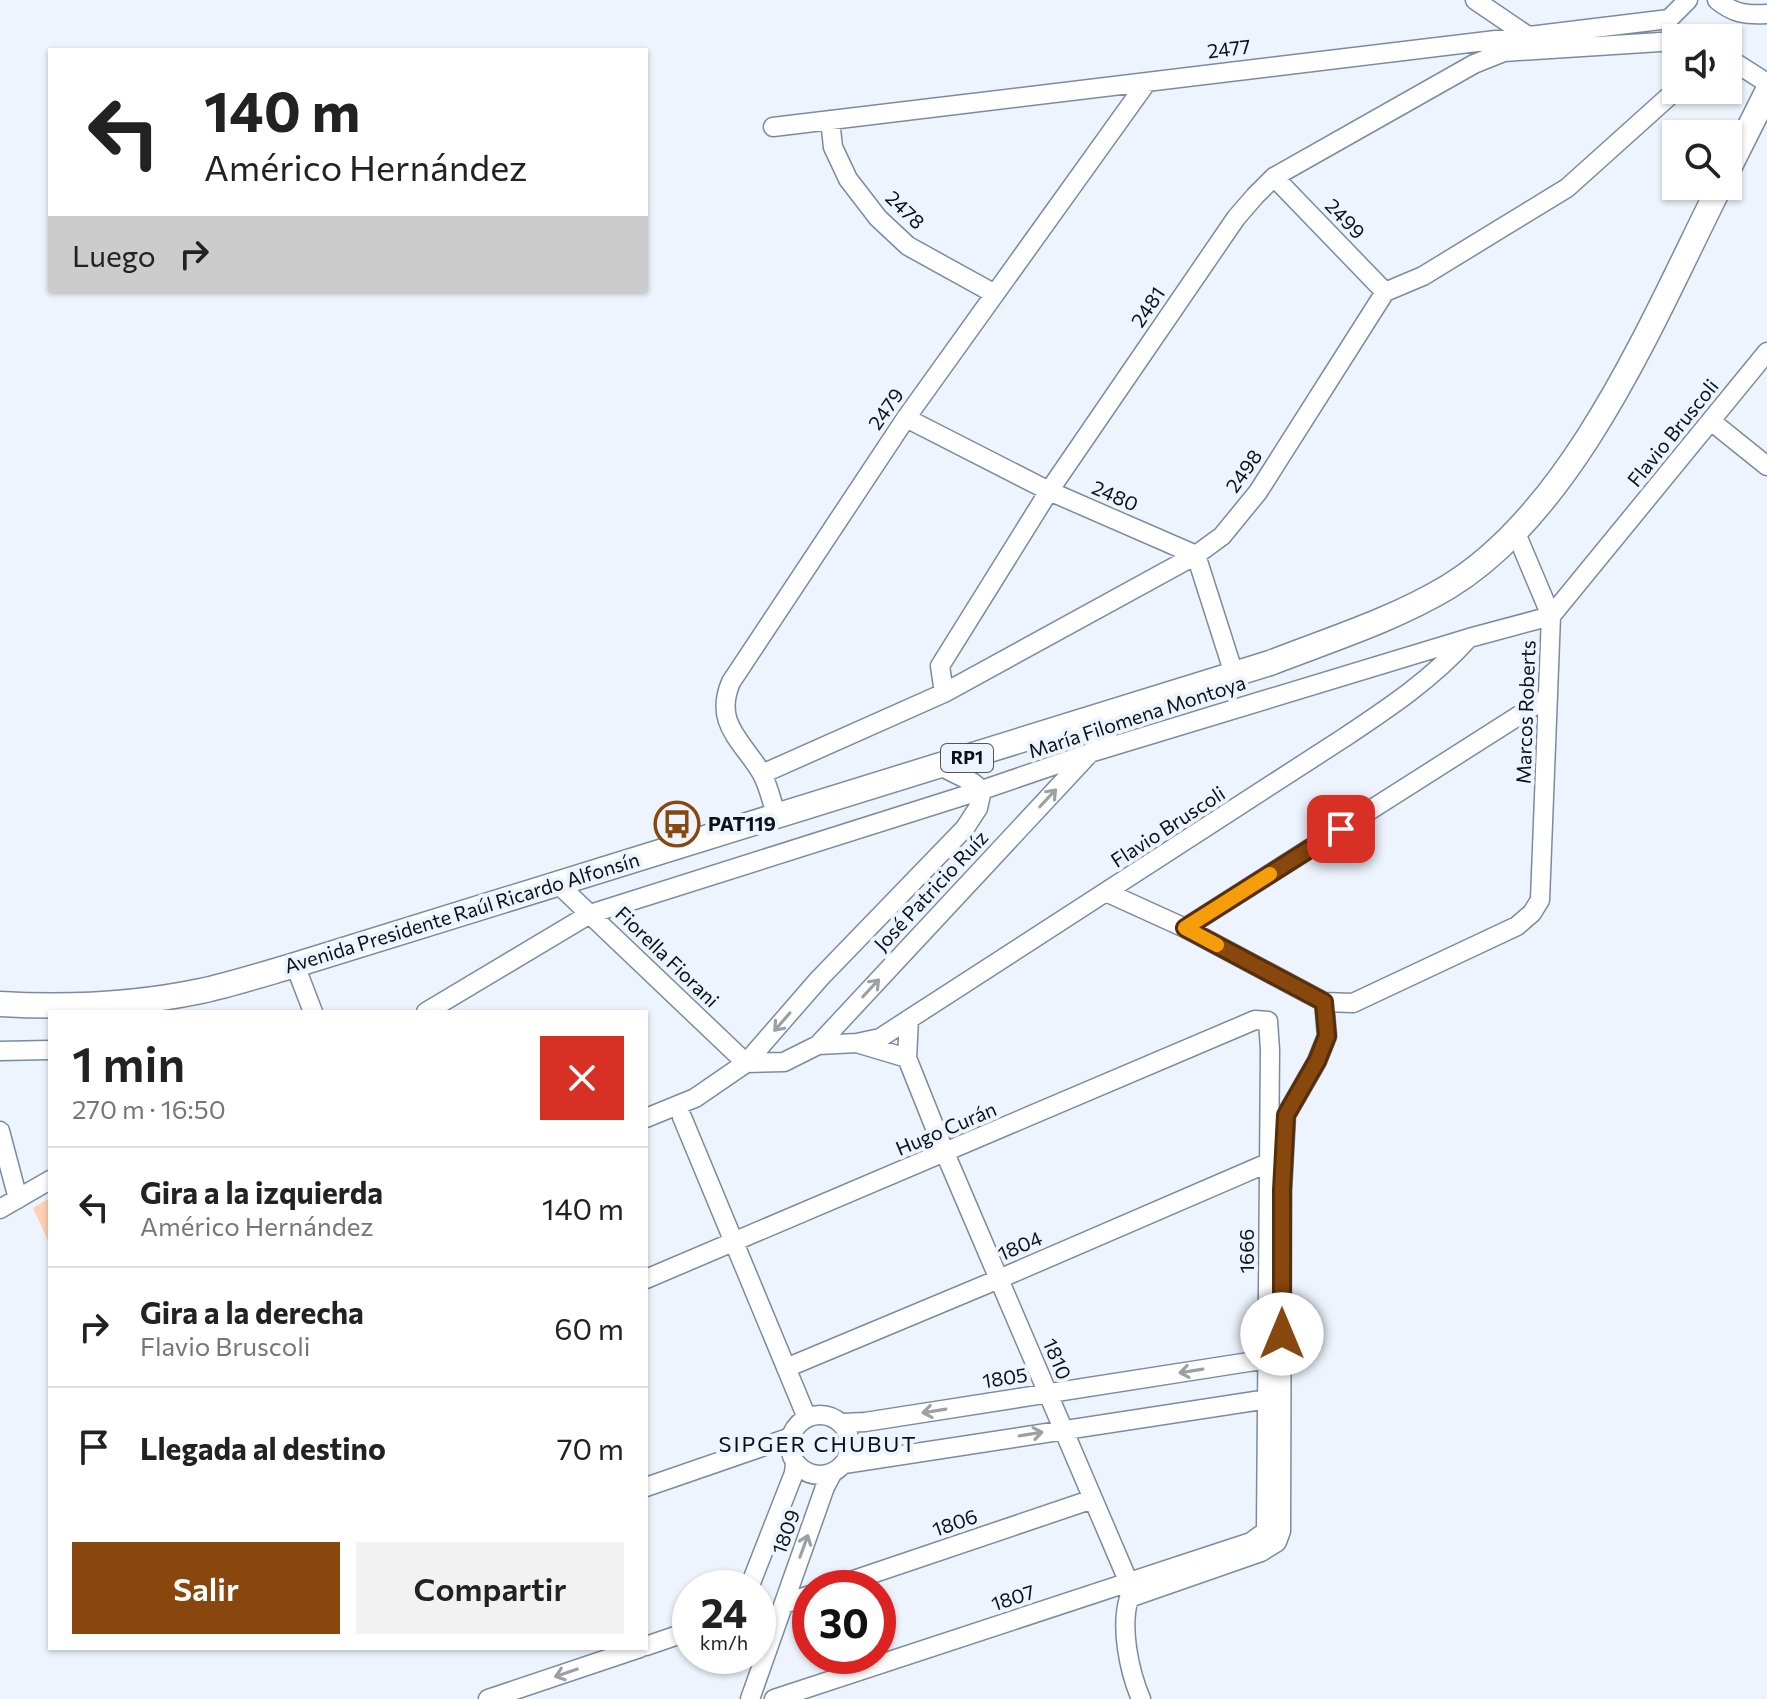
<!DOCTYPE html>
<html lang="es">
<head>
<meta charset="utf-8">
<style>
  body { margin:0; font-family:Commissioner,sans-serif; background:#f2f2f2; color:#222; height:100vh; display:flex; flex-direction:column; font-size:30px; white-space:nowrap }
  * { box-sizing:border-box; margin:0 }
  p { font-size:26px; color:#767676 }
  .icon { flex:none; width:44px; height:44px; fill:none; stroke:currentColor; stroke-width:2; stroke-linecap:round; stroke-linejoin:round }
  .map { position:relative; flex:1; overflow:hidden }
  .details { position:absolute; left:48px; top:1010px; width:600px; height:640px; display:flex; flex-direction:column; background:#fff; border-radius:0px; box-shadow:0 2px 6px #0004 }
  .details>* { flex:none }
  .hud { position:absolute; left:48px; top:48px; width:600px; height:244px; border-radius:0px; box-shadow:0 2px 6px #0004; background:#fff; color:#222; overflow:hidden }
  .tools { position:absolute; left:1662px; top:24px; display:grid; gap:16px }
  .tools a { display:grid; place-items:center; width:80px; height:80px; border-radius:0px; background:#fff; box-shadow:0 2px 6px #0004; font-size:40px }
  .speed { position:absolute; left:672px; top:1570px; display:flex; gap:16px; font-size:40px; font-weight:700; text-align:center }
  .speed>* { display:grid; place-content:center; width:104px; height:104px; border-radius:50%; background:#fff; box-shadow:0 2px 6px #0004; line-height:1 }
  .speed small { font-size:20px; font-weight:400 }
  .speed .limit { border:12px solid #d22; background:#fff; color:#111 }
  .pin { position:absolute; display:grid; place-items:center; width:68px; height:68px; color:#fff; margin:-34px; border-radius:16px; box-shadow:0 4px 12px #0006 }
  .me { position:absolute; width:88px; margin:-44px; rotate:0deg; stroke-linejoin:round; filter:drop-shadow(0 0 6px #0008) }
  .turn { display:flex; align-items:center; gap:28px; height:168px; padding:0 24px; font-size:36px }
  .turn .icon { width:104px; height:104px; stroke-width:2.5 }
  .turn b { display:block; font-size:56px; line-height:68px }
  .then { display:flex; align-items:center; height:76px; padding:0 24px; background:#0003; gap:16px; font-size:30px }
  .round { display:grid; place-items:center; flex:none; width:84px; height:84px; border-radius:0px; background:#f2f2f2 }
  .overview { display:flex; align-items:center; justify-content:space-between; height:136px; padding:0 24px }
  h1 { font-size:48px; font-weight:600; line-height:60px }
  .button { display:flex; gap:16px; margin-top:auto; padding:16px 24px }
  .button a { flex:1; height:92px; border-radius:0px; background:#87470d; color:#fff; font-size:32px; font-weight:600; line-height:92px; text-align:center }
  .button a+a { background:#f2f2f2; color:#222 }
  ul { padding:0; list-style:none }
  li { display:flex; align-items:center; gap:24px; height:120px; padding:0 24px; border-top:2px solid #e0e0e0 }
  li div { flex:1 }
  li b { display:block; font-size:30px }
  li em { font-style:normal }
  .map>svg:first-child { display:block }
  .green { fill:#ffd1b2 }
  .lines { fill:none; stroke-linecap:round; stroke-linejoin:round }
  .minor-casing { stroke:#7b8b9f; stroke-width:21 }
  .major-casing { stroke:#7b8b9f; stroke-width:27 }
  .minor { stroke:#fff; stroke-width:18 }
  .major { stroke:#fff; stroke-width:24 }
  .oneway { stroke:#9da0a3 }
  .route-casing { stroke:#582e08; stroke-width:20 }
  .route { stroke:#87470d; stroke-width:14 }
  .slow { stroke:#f59e0b; stroke-width:14 }
  .labels { text-anchor:middle; stroke-width:8; stroke-linejoin:round; paint-order:stroke }
  .shield { fill:#edf4fd; stroke:#4f555d; stroke-width:2 }
  .shield-label { font-size:18px; font-weight:bold; fill:#0b1118 }
  .street-label { font-size:20px; fill:#0b1118; stroke:#edf4fd }
  .poi-label { font-size:20px; font-weight:bold; fill:#0b1118; stroke:#edf4fd; text-anchor:start }
  .neighbourhood-label { font-size:22px; letter-spacing:2px; fill:#0b1118; stroke:#edf4fd }
</style>
</head>
<body>
<div class="map">
<svg width="1767" height="1699" viewBox="0 0 1767 1699">
  <rect width="100%" height="100%" fill="#edf4fd"/>
  <path class="green" d="M 50,1198 L 50,1245 L 33,1208 Z"/>
  <g class="lines">
    <g class="minor-casing">
      <path id="minor" d="M 1475,0 L 1528,36
        M 1717,0 C 1734,14 1746,15 1767,14
        M 1728,58 L 1767,83
        M 830,120 L 833,147 L 848,179 L 878,218 L 908,246 L 995,294
        M 773,127 L 1669,19 L 1688,0
        M 1274,177 L 1385,292
        M 906,418 L 1049,491 L 1196,555 L 1234,674
        M 1711,421 L 1767,466
        M 1551,616 L 1767,352
        M 944,693 L 940,666 L 1049,491 L 1236,218 L 1255,196 L 1274,177 L 1474,64 L 1504,52 L 1676,41
        M 762,774 L 944,693 L 1196,555 L 1222,536 L 1258,492 L 1385,292 L 1423,276 L 1567,188 L 1676,90
        M 777,817 C 772,803 769,787 762,774 C 743,741 713,724 731,682 L 906,418 L 1147,82
        M 558,884 L 746,1063
        M 1108,893 L 1185,928 L 1324,1002 L 1353,1003 L 1517,926 L 1532,913 L 1540,900 L 1551,616 L 1516,533
        M 1185,928 L 1548,697
        M 295,965 L 313,1012
        M 426,1012 L 590,914 L 982,790 L 1090,753 L 1469,638 L 1551,616
        M 860,1044 L 907,1058 L 909,1019
        M 818,1045 L 857,1043 L 880,1038 L 1342,739 C 1387,709 1431,680 1467,640
        M 0,1051 L 50,1050
        M 907,1058 L 945,1153 L 1129,1583
        M 746,1063 L 784,1062 L 818,1045 L 1090,753 L 1126,709
        M 682,1117 L 807,1418
        M 646,1118 L 695,1098 L 746,1063 L 819,979 L 965,828 L 978,808 L 982,790 L 972,782 L 940,766
        M 0,1131 L 18,1199
        M 0,1209 L 50,1180
        M 646,1279 L 1255,1020 L 1268,1021 L 1270,1050 L 1266,1531 L 1251,1542 L 774,1699
        M 786,1368 L 999,1279 L 1270,1162
        M790 1445a30 30 0 1 1 60 0a30 30 0 1 1-60 0Z
        M 842,1423 L 865,1422 L 1268,1359
        M 844,1464 L 1268,1399
        M 646,1487 L 791,1437
        M 749,1588 L 794,1473 L 795,1463
        M 830,1588 L 1093,1499
        M 784,1604 L 810,1595
        M 646,1646 L 690,1631
        M 488,1699 L 640,1648
        M 750,1699 L 825,1487 L 833,1472
        M 1141,1699 C 1129,1671 1120,1627 1129,1598 L 1261,1552 L 1277,1542 L 1281,1531 L 1282,1190 L 1286,1115 L 1317,1061 L 1327,1036 L 1324,1002"/>
    </g>
    <g class="major-casing">
      <path id="major" d="M 1728,170 L 1767,92
        M 0,1004 C 68,1008 134,1005 201,991 C 233,984 264,974 295,965 L 1270,663 C 1329,640 1393,620 1448,587 C 1576,509 1654,317 1720,186"/>
    </g>
    <use href="#minor" class="minor"/>
    <use href="#major" class="major"/>
  </g>
  <defs><path id="oneway-shaft" d="M-6 0H5M1.5-3L5.5 0L1.5 3" fill="none" stroke-width="1.6" stroke-linecap="round" stroke-linejoin="round" transform="scale(2)"/></defs>
  <g class="oneway">
    <use href="#oneway-shaft" transform="translate(1048 798) rotate(-47)"/>
    <use href="#oneway-shaft" transform="translate(871 988) rotate(-47)"/>
    <use href="#oneway-shaft" transform="translate(782 1022) rotate(131)"/>
    <use href="#oneway-shaft" transform="translate(1191 1371) rotate(171)"/>
    <use href="#oneway-shaft" transform="translate(934 1411) rotate(171)"/>
    <use href="#oneway-shaft" transform="translate(1031 1434) rotate(-9)"/>
    <use href="#oneway-shaft" transform="translate(804 1546) rotate(-70)"/>
    <use href="#oneway-shaft" transform="translate(566 1673) rotate(161)"/>
  </g>
  <g class="lines">
    <g class="route-casing">
      <path id="route" d="M 1282,1334 L 1282,1190 L 1286,1115 L 1317,1061 L 1327,1036 L 1324,1002 L 1185,928 L 1341,829"/>
    </g>
    <use href="#route" class="route"/>
    <path class="slow" d="M 1217,945 L 1185,928 L 1270,874"/>
  </g>
  <defs>
    <g id="bus-ring" transform="scale(2.3)"><circle r="9.5" fill="#edf4fd" stroke="#87470d" stroke-width="1.5"/><path d="M-5-6H5V4H4V6H2V4H-2V6H-4V4H-5ZM-3.5-4V0h7V-4ZM-3.5 1.2v1.5H-2V1.2ZM2 1.2v1.5H3.5V1.2Z" fill="#87470d"/></g>
  </defs>
  <g fill-rule="evenodd">
    <use href="#bus-ring" x="677" y="824"/>
  </g>
  <g class="labels">
    <rect class="shield" x="941" y="744" width="52" height="28" rx="6"/>
    <g class="shield-label">
      <text x="967" y="764">RP1</text>
    </g>
    <g class="street-label">
      <text transform="translate(1229 49) rotate(-7)" y="7">2477</text>
      <text transform="translate(905 210) rotate(44)" y="7">2478</text>
      <text transform="translate(1345 219) rotate(46)" y="7">2499</text>
      <text transform="translate(1148 307) rotate(-56)" y="7">2481</text>
      <text transform="translate(886 409) rotate(-55)" y="7">2479</text>
      <text transform="translate(1673 433) rotate(-51)" y="7">Flavio Bruscoli</text>
      <text transform="translate(1244 471) rotate(-55)" y="7">2498</text>
      <text transform="translate(1115 496) rotate(24)" y="7">2480</text>
      <text transform="translate(1526 712) rotate(-88)" y="7">Marcos Roberts</text>
      <text transform="translate(1137 717) rotate(-18)" y="7">María Filomena Montoya</text>
      <text transform="translate(1168 827) rotate(-33)" y="7">Flavio Bruscoli</text>
      <text transform="translate(931 891) rotate(-47)" y="7">José Patricio Ruíz</text>
      <text transform="translate(462 913) rotate(-17)" y="7">Avenida Presidente Raúl Ricardo Alfonsín</text>
      <text transform="translate(667 957) rotate(44)" y="7">Fiorella Fiorani</text>
      <text transform="translate(946 1129) rotate(-23)" y="7">Hugo Curán</text>
      <text transform="translate(1020 1246) rotate(-23)" y="7">1804</text>
      <text transform="translate(1247 1251) rotate(-90)" y="7">1666</text>
      <text transform="translate(1057 1359) rotate(67)" y="7">1810</text>
      <text transform="translate(1005 1378) rotate(-9)" y="7">1805</text>
      <text transform="translate(955 1523) rotate(-19)" y="7">1806</text>
      <text transform="translate(786 1532) rotate(-70)" y="7">1809</text>
      <text transform="translate(1013 1598) rotate(-18)" y="7">1807</text>
    </g>
    <g class="poi-label">
      <text x="708" y="831">PAT119</text>
    </g>
    <g class="neighbourhood-label">
      <text x="818" y="1452">SIPGER CHUBUT</text>
    </g>
  </g>
</svg>
<div class="tools">
<a><svg class="icon" aria-label="sound" viewBox="0 0 24 24"><path d="M4 9h4l5-4v14l-5-4H4zM17 9q2 3 0 6"/></svg></a>
<a><svg class="icon" aria-label="search" viewBox="0 0 24 24"><circle cx="10" cy="10" r="6"/><path d="M15 15l6 6"/></svg></a>
</div>
<div class="speed"><div>24<small>km/h</small></div><div class="limit">30</div></div>
<div class="pin" style="left:1341px;top:829px;background:#d93025"><svg class="icon" aria-label="arrive" viewBox="0 0 24 24"><path d="M6 21V4h12l-3 4 3 4H6"/></svg></div>
<svg class="me" style="left:1282px;top:1334px" viewBox="-20 -20 40 40"><circle r="19" fill="#fff"/><path d="M0-13L10 11 0 6-10 11z" fill="#87470d"/></svg>
<div class="hud">
<div class="turn"><svg class="icon" aria-label="left" viewBox="0 0 24 24"><path d="M17 20v-9H6M10 6l-5 5 5 5"/></svg><div><b>140 m</b>Américo Hernández</div></div>
<div class="then">Luego<svg class="icon" aria-label="right" viewBox="0 0 24 24"><path d="M7 20v-9h11M14 6l5 5-5 5"/></svg></div>
</div>
<section class="details">
<div class="overview"><div><h1>1 min</h1><p>270 m · 16:50</p></div><a class="round" style="background:#d93025;color:#fff"><svg class="icon" aria-label="close" viewBox="0 0 24 24"><path d="M6 6l12 12M18 6L6 18"/></svg></a></div>
<ul>
<li><svg class="icon" aria-label="left" viewBox="0 0 24 24"><path d="M17 20v-9H6M10 6l-5 5 5 5"/></svg><div><b>Gira a la izquierda</b><p>Américo Hernández</p></div><em>140 m</em></li>
<li><svg class="icon" aria-label="right" viewBox="0 0 24 24"><path d="M7 20v-9h11M14 6l5 5-5 5"/></svg><div><b>Gira a la derecha</b><p>Flavio Bruscoli</p></div><em>60 m</em></li>
<li><svg class="icon" aria-label="arrive" viewBox="0 0 24 24"><path d="M6 21V4h12l-3 4 3 4H6"/></svg><div><b>Llegada al destino</b></div><em>70 m</em></li>
</ul>
<div class="button"><a>Salir</a><a>Compartir</a></div>
</section>
</div>
</body>
</html>
